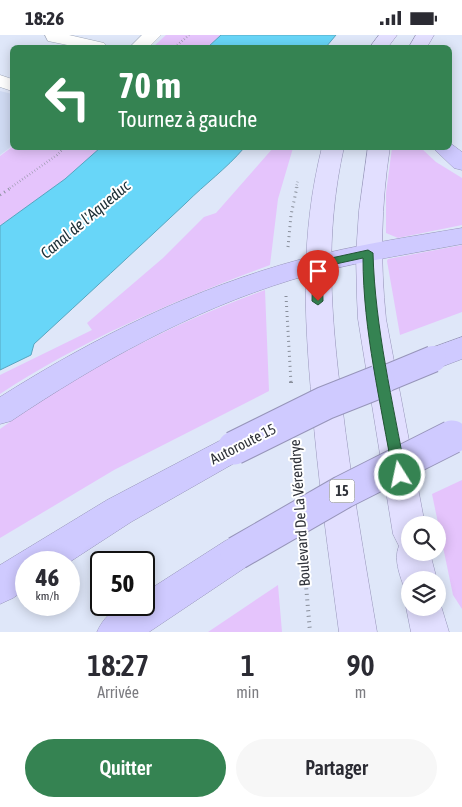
<!DOCTYPE html>
<html lang="fr">
<head>
<meta charset="utf-8">
<style>
  body { margin:0; font-family:"Asap Condensed",sans-serif; background:#f7f7f7; color:#2b2b33; height:100vh; display:flex; flex-direction:column; font-size:19px; white-space:nowrap }
  * { box-sizing:border-box; margin:0 }
  p { font-size:16px; color:#7c7c81 }
  .icon { flex:none; width:28px; height:28px; fill:none; stroke:currentColor; stroke-width:2; stroke-linecap:round; stroke-linejoin:round }
  .map { position:relative; height:597px; overflow:hidden }
  .sheet { display:flex; flex-direction:column; background:#fff; flex:1 }
  .sheet>* { flex:none }
  .banner { position:absolute; left:10px; top:10px; width:442px; height:105px; border-radius:8px; box-shadow:0 2px 12px #0003; background:#358352; color:#fff; overflow:hidden }
  .buttons { position:absolute; left:401px; top:481px; display:grid; gap:10px }
  .buttons a { display:grid; place-items:center; width:45px; height:45px; border-radius:50%; background:#fff; box-shadow:0 2px 12px #0003; font-size:25px }
  .speed { position:absolute; left:15px; top:516px; display:flex; gap:10px; font-size:25px; font-weight:700; text-align:center }
  .speed>* { display:grid; place-content:center; width:65px; height:65px; border-radius:50%; background:#fff; box-shadow:0 2px 12px #0003; line-height:1 }
  .speed small { font-size:12px; font-weight:400 }
  .speed .limit { border:2px solid #111; border-radius:8px; background:#fff; color:#111 }
  .pin { position:absolute; display:grid; place-items:center; width:42px; height:42px; color:#fff; margin:-51px -21px; border-radius:50% 50% 50% 0; rotate:-45deg; box-shadow:0 0 5px #0007 }
  .pin .icon { rotate:45deg }
  .me { position:absolute; width:55px; margin:-28px; rotate:350deg; stroke-linejoin:round; filter:drop-shadow(0 0 4px #0008) }
  .turn { display:flex; align-items:center; gap:18px; height:105px; padding:0 25px; font-size:22px }
  .turn .icon { width:65px; height:65px; stroke-width:2.5 }
  .turn b { display:block; font-size:35px; line-height:42px }
  .eta { display:flex; justify-content:space-evenly; align-items:center; height:85px; text-align:center }
  .eta b { font-size:30px; font-weight:600; line-height:35px }
  .cta { display:flex; gap:10px; margin-top:auto; padding:10px 25px }
  .cta a { flex:1; height:58px; border-radius:30px; background:#358352; color:#fff; font-size:20px; font-weight:600; line-height:58px; text-align:center }
  .cta a+a { background:#f7f7f7; color:#2b2b33 }
  .status { display:flex; justify-content:space-between; align-items:center; height:35px; padding:0 25px; background:#fff; direction:ltr }
  .status svg { height:14px; fill:currentColor }
  .map>svg:first-child { display:block }
  .built { fill:#d0dbf3 }
  .green { fill:#e5c4fc }
  .water { fill:#68d6f8; stroke:#57a5bf }
  .lines { fill:none; stroke-linecap:round; stroke-linejoin:round }
  .minor-casing { stroke:#a1a9ba; stroke-width:1 }
  .major-casing { stroke:#9795ba; stroke-width:1 }
  .highway-casing { stroke:#9795ba; stroke-width:1 }
  .path-far2 { stroke:#898f9b; stroke-width:2.5; stroke-dasharray:0.5 2.5; stroke-linecap:butt }
  .path-far1 { stroke:#898f9b; stroke-width:3; stroke-dasharray:1 4; stroke-linecap:butt }
  .path { stroke:#898f9b; stroke-width:4; stroke-dasharray:1 4.5; stroke-linecap:butt }
  .minor { fill:#fff; fill-rule:evenodd }
  .major { fill:#e2dfff; fill-rule:evenodd }
  .highway { fill:#cfcaff; fill-rule:evenodd }
  .highway-bridge-far1-casing { stroke:#9795ba; stroke-width:28; stroke-linecap:butt }
  .highway-bridge-casing { stroke:#9795ba; stroke-width:35; stroke-linecap:butt }
  .highway-bridge-far1 { stroke:#cfcaff; stroke-width:26 }
  .highway-bridge { stroke:#cfcaff; stroke-width:33 }
  .route { fill:#358352; stroke:#225535 }
  .labels { text-anchor:middle; stroke-width:4; stroke-linejoin:round; paint-order:stroke }
  .shield { fill:#fff; stroke:#6d7074; stroke-width:1 }
  .shield-label { font-size:14px; font-weight:bold; fill:#2f3239 }
  .street-label { font-size:15px; fill:#2f3239; stroke:#fff }
  .water-label { font-size:16px; font-style:italic; fill:#1a2d34; stroke:#fff }
</style>
</head>
<body>
<div class="status"><b>18:26</b><svg viewBox="0 0 49 12"><path d="M0 12V9h3v3zM5 12V6h3v6zM10 12V3h3v9zM15 12V0h3v12zM26 1h20v11H26zM47 4h2v5h-2z"/></svg></div>
<div class="map">
<svg width="462" height="597" viewBox="0 0 462 597">
  <rect width="100%" height="100%" fill="#dfe7f9"/>
  <path class="built" d="M 0,56 L 12,59 L 12,111 L 0,120 Z"/>
  <path class="green" d="M 166,0 L 221,0 L 208,12 L 153,12 Z
    M 12,112 L 100,113 L 66,144 L 0,191 L 0,121 Z
    M 273,113 L 293,113 L 278,164 L 270,230 C 176,265 84,304 0,359 L 0,340 L 92,295 L 87,288 L 163,223 L 204,182 L 216,178 Z
    M 392,113 L 421,113 L 436,127 L 462,143 L 462,190 L 398,203 L 386,198 L 386,158 Z
    M 462,210 L 462,277 L 400,300 L 387,226 L 388,224 Z
    M 265,255 L 269,356 L 114,435 L 0,503 L 0,394 C 82,336 170,289 265,255 Z
    M 462,445 L 462,574 L 453,560 L 432,459 Z
    M 278,550 L 282,597 L 208,597 Z"/>
  <path class="water" d="M 221,0 L 336,0 L 326,12 L 208,12 Z
    M 100,113 L 244,113 C 226,134 205,149 186,168 C 136,215 85,262 34,309 L 31,320 L 0,335 L 0,191 L 65,144 Z"/>
  <g class="lines">
    <g class="minor-casing">
      <path id="minor" d="M 45,0 L 69,0 L 104,8 L 107,12 L 77,12 L 48,6 Z
        M 142,0 L 161,0 L 149,12 L 130,12 Z
        M 0,40 L 12,44 L 12,56 L 0,52 Z"/>
    </g>
    <g class="major-casing">
      <path id="major" d="M 379,0 L 397,0 L 388,12 L 370,12 Z
        M 416,0 L 434,0 L 427,12 L 409,12 Z
        M 322,112 L 344,112 C 324,201 331,280 342,369 C 351,445 364,521 377,597 L 339,597 C 329,521 318,445 312,368 C 304,279 300,200 322,112 Z
        M 368,112 L 390,112 C 381,170 380,226 386,284 L 425,490 L 410,490 L 410,518 L 430,518 L 437,545 L 410,545 L 410,559 L 406,557 C 401,544 393,525 399,511 L 393,499 L 358,284 L 357,263 L 356,220 L 359,176 Z
        M 438,561 L 449,597 L 411,597 L 406,572 L 410,562 L 410,572 L 438,572 Z"/>
    </g>
    <g class="highway-casing">
      <path id="highway" d="M 450,108 L 462,117 L 462,135 L 454,133 L 432,112 L 450,112 Z
        M 462,193 L 462,209 C 405,220 347,228 291,245 C 190,276 98,328 11,386 L 0,389 L 0,362 C 95,302 194,253 302,224 C 355,210 409,202 462,193 Z
        M 462,302 L 462,324 L 433,335 L 423,332 L 419,324 L 423,316 Z
        M 234,400 L 245,404 L 250,413 L 245,422 L 131,487 L 68,528 L 26,528 L 26,554 L 13,563 L 0,569 L 0,530 L 107,465 L 223,404 Z
        M 237,501 L 249,506 L 254,518 L 249,530 L 149,597 L 97,597 C 107,575 121,570 144,570 L 144,558 L 225,506 Z"/>
    </g>
    <path class="path-far2" d="M 175,12 L 189,0
      M 10,153 L 57,120 L 65,112
      M 296,153 L 298,145"/>
    <path class="path-far1" d="M 0,160 L 12,152
      M 288,212 L 291,180 L 297,152
      M 286,261 L 291,348"/>
    <path class="path" d="M 291,347 L 291,350
      M 295,416 L 298,447
      M 303,515 L 310,597"/>
    <use href="#minor" class="minor"/>
    <use href="#major" class="major"/>
    <use href="#highway" class="highway"/>
    <g class="highway-bridge-far1-casing">
      <path id="highway-bridge-far1" d="M 375,348 L 433,324"/>
    </g>
    <g class="highway-bridge-casing">
      <path id="highway-bridge" d="M 234,413 L 325,368 L 378,347
        M 237,518 L 343,457 L 452,402"/>
    </g>
    <use href="#highway-bridge-far1" class="highway-bridge-far1"/>
    <use href="#highway-bridge" class="highway-bridge"/>
  </g>
  <path class="route" d="M 368,215 L 373,218 C 375,293 393,367 406,440 L 404,444 L 400,446 L 395,444 L 393,440 C 381,368 363,296 363,223 L 322,232 L 323,266 L 318,270 L 312,266 L 313,227 Z"/>
  <g class="labels">
    <rect class="shield" x="329.5" y="444.5" width="25" height="23" rx="4"/>
    <g class="shield-label">
      <text x="342" y="461">15</text>
    </g>
    <g class="street-label">
      <text transform="translate(243 409) rotate(-27)" y="5">Autoroute 15</text>
      <text transform="translate(300 478) rotate(-94)" y="5">Boulevard De La Vérendrye</text>
    </g>
    <g class="water-label">
      <text transform="translate(85 184) rotate(-40)" y="6">Canal de l'Aqueduc</text>
    </g>
  </g>
</svg>
<div class="buttons">
<a><svg class="icon" aria-label="search" viewBox="0 0 24 24"><circle cx="10" cy="10" r="6"/><path d="M15 15l6 6"/></svg></a>
<a><svg class="icon" aria-label="layers" viewBox="0 0 24 24"><path d="M12 4l9 5-9 5-9-5zM3 14l9 5 9-5"/></svg></a>
</div>
<div class="speed"><div>46<small>km/h</small></div><div class="limit">50</div></div>
<div class="pin" style="left:318px;top:266px;background:#d93025"><svg class="icon" aria-label="arrive" viewBox="0 0 24 24"><path d="M6 21V4h12l-3 4 3 4H6"/></svg></div>
<svg class="me" style="left:400px;top:440px" viewBox="-20 -20 40 40"><circle r="17" fill="#358352" stroke="#fff" stroke-width="3"/><path d="M0-11L8 9 0 5-8 9z" fill="#fff"/></svg>
<div class="banner">
<div class="turn"><svg class="icon" aria-label="left" viewBox="0 0 24 24"><path d="M17 20v-9H6M10 6l-5 5 5 5"/></svg><div><b>70 m</b>Tournez à gauche</div></div>
</div>
</div>
<section class="sheet">
<div class="eta">
<div><b>18:27</b><p>Arrivée</p></div>
<div><b>1</b><p>min</p></div>
<div><b>90</b><p>m</p></div>
</div>
<div class="cta"><a>Quitter</a><a>Partager</a></div>
</section>
</body>
</html>
